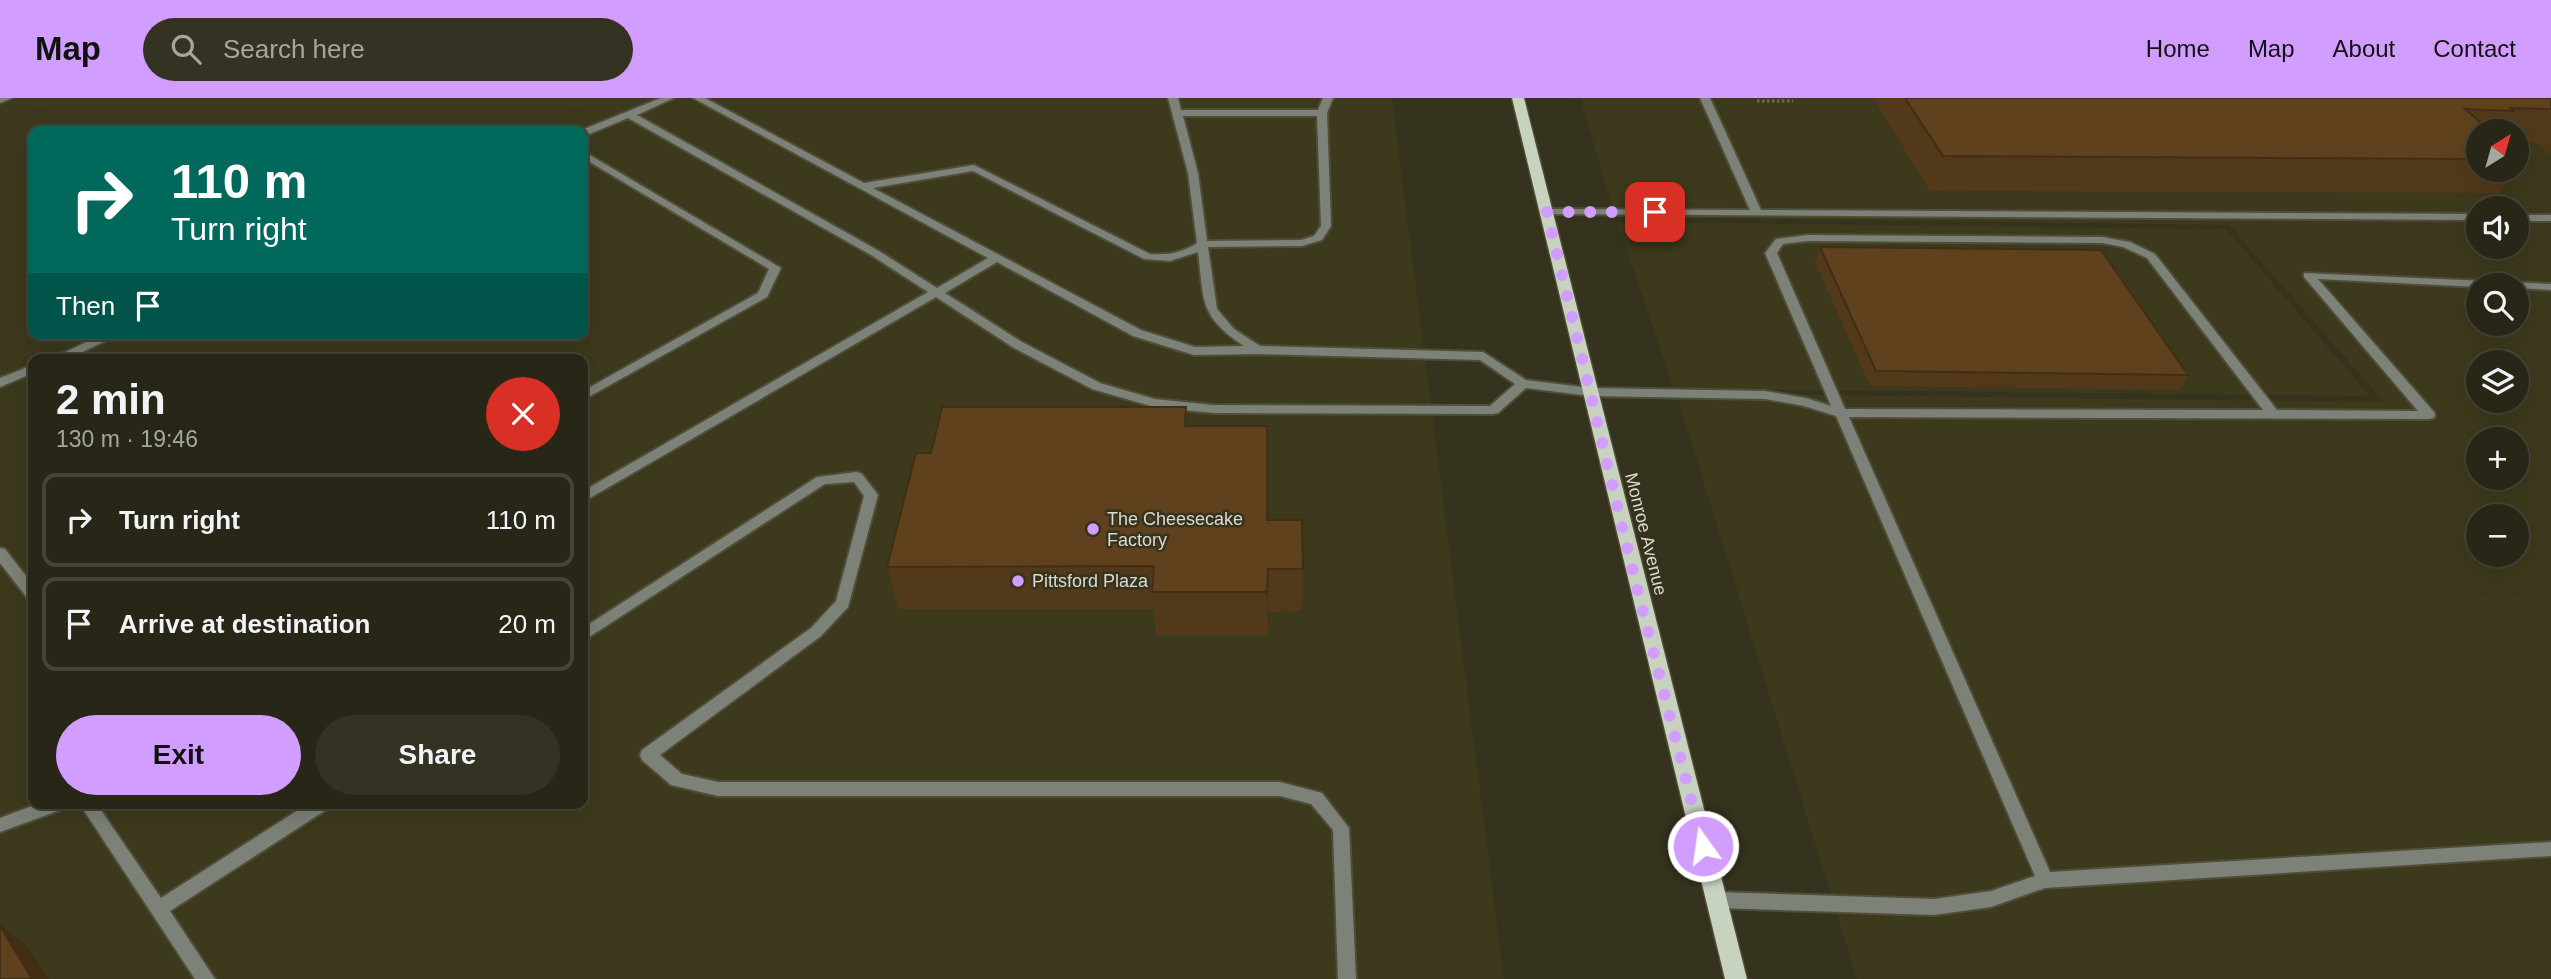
<!DOCTYPE html>
<html lang="en">
<head>
<meta charset="utf-8">
<style>
  body { margin:0; font-family:Arial,sans-serif; background:#343223; color:#f1f3f6; height:100vh; display:flex; flex-direction:column; font-size:26px; white-space:nowrap }
  * { box-sizing:border-box; margin:0 }
  p { font-size:23px; color:#a5a5a1 }
  .icon { flex:none; width:38px; height:38px; fill:none; stroke:currentColor; stroke-width:2; stroke-linecap:round; stroke-linejoin:round }
  .map { position:relative; flex:1; overflow:hidden }
  .side { position:absolute; left:28px; top:256px; width:560px; height:455px; display:flex; flex-direction:column; background:#282616; border-radius:14px; box-shadow:0 7px 28px #0002,0 0 0 2px #444335 }
  .side>* { flex:none }
  .banner { position:absolute; left:28px; top:28px; width:560px; height:214px; border-radius:14px; box-shadow:0 7px 28px #0002,0 0 0 2px #444335; background:#00695c; color:#fff; overflow:hidden }
  .needle { width:46px; rotate:37deg }
  .buttons { position:absolute; left:2466px; top:21px; display:grid; gap:14px }
  .buttons a { display:grid; place-items:center; width:63px; height:63px; border-radius:50%; background:#282616; box-shadow:0 7px 28px #0002,0 0 0 2px #444335; font-size:35px }
  .pin { position:absolute; display:grid; place-items:center; width:60px; height:60px; color:#fff; margin:-30px; border-radius:14px; box-shadow:0 4px 10px #0006 }
  .me { position:absolute; width:77px; margin:-38px; rotate:346deg; stroke-linejoin:round; filter:drop-shadow(0 0 5px #0008) }
  .turn { display:flex; align-items:center; gap:24px; height:147px; padding:0 28px; font-size:32px }
  .turn .icon { width:91px; height:91px; stroke-width:2.5 }
  .turn b { display:block; font-size:49px; line-height:60px }
  .then { display:flex; align-items:center; height:66px; padding:0 28px; background:#0003; gap:14px; font-size:26px }
  .round { display:grid; place-items:center; flex:none; width:74px; height:74px; border-radius:37px; background:#343223 }
  .overview { display:flex; align-items:center; justify-content:space-between; height:119px; padding:0 28px }
  h1 { font-size:42px; font-weight:600; line-height:52px }
  .cta { display:flex; gap:14px; margin-top:auto; padding:14px 28px }
  .cta a { flex:1; height:80px; border-radius:42px; background:#d19dfe; color:#111; font-size:28px; font-weight:600; line-height:80px; text-align:center }
  .cta a+a { background:#343223; color:#f1f3f6 }
  ul { padding:0; list-style:none }
  li { display:flex; align-items:center; gap:21px; height:94px; margin:0 14px 10px; padding:0 14px; border:4px solid #444335; border-radius:14px }
  li div { flex:1 }
  li b { display:block; font-size:26px }
  li em { font-style:normal }
  header { display:flex; align-items:center; gap:42px; box-sizing:border-box; height:98px; padding:0 35px; background:#d19dfe; color:#111 }
  header strong { font-size:33px }
  nav { display:flex; gap:38px; margin-inline-start:auto; font-size:24px }
  .search { width:490px; height:63px; background:#343223; display:flex; align-items:center; gap:18px; box-sizing:border-box; padding:0 24px; border-radius:38px; color:#a5a5a1; font-size:26px }
  .map>svg:first-child { display:block }
  .built { fill:#3d391c; fill-rule:evenodd }
  .lines { fill:none; stroke-linecap:round; stroke-linejoin:round }
  .lane-casing { stroke:#504d39; stroke-width:4 }
  .primary-casing { stroke:#504d39; stroke-width:3 }
  .path { stroke:#686653; stroke-width:3.5; stroke-dasharray:2.5 2.5; stroke-linecap:butt }
  .lane { fill:#7c8278; fill-rule:evenodd }
  .primary { fill:#c7d2bf; fill-rule:evenodd }
  .wall { fill:#523919 }
  .shaded-wall { fill:#422e14 }
  .building { fill:#5f421d; stroke:#422e14; stroke-width:2 }
  .route { stroke:#d19dfe; stroke-width:12; stroke-dasharray:0 21.6 }
  .poi-dot { fill:#d19dfe; stroke:#35321d; stroke-width:2.5 }
  .labels { text-anchor:middle; stroke-width:5; stroke-linejoin:round; paint-order:stroke }
  .poi-label { font-size:18px; fill:#dcdace; stroke:#35321d; text-anchor:start }
  .street-label { font-size:18px; fill:#dcdace; stroke:#35321d }
</style>
</head>
<body>
<header>
<strong>Map</strong>
<div class="search"><svg class="icon" aria-label="search" viewBox="0 0 24 24"><circle cx="10" cy="10" r="6"/><path d="M15 15l6 6"/></svg>Search here</div>
<nav><a>Home</a><a>Map</a><a>About</a><a>Contact</a></nav>
</header>
<div class="map">
<svg width="2551" height="881" viewBox="0 0 2551 881">
  <rect width="100%" height="100%" fill="#35321d"/>
  <path class="built" d="M 0,0 L 1392,0 L 1504,881 L 0,881 ZM 33,33 L 583,33 L 583,236 L 33,236 ZM 33,261 L 583,261 L 583,705 L 33,705 Z
    M 1580,0 L 2551,0 L 2551,881 L 1857,881 L 1676,295 L 2384,304 L 2229,127 L 1615,119 ZM 2478,33 L 2516,33 L 2516,72 L 2478,72 ZM 2478,110 L 2516,110 L 2516,149 L 2478,149 ZM 2478,187 L 2516,187 L 2516,226 L 2478,226 ZM 2478,264 L 2516,264 L 2516,303 L 2478,303 ZM 2478,341 L 2516,341 L 2516,380 L 2478,380 ZM 2478,418 L 2516,418 L 2516,457 L 2478,457 Z
    M 1617,124 L 2226,131 L 2370,298 L 1674,291 Z"/>
  <g class="lines">
    <g class="lane-casing">
      <path id="lane" d="M 0,0 L 12,0 L 0,5 Z
        M 661,0 L 674,0 L 637,17 L 879,153 L 937,190 L 988,160 L 693,0 L 705,0 L 864,85 L 974,67 L 1150,156 C 1168,157 1182,155 1197,145 L 1188,75 L 1168,0 L 1178,0 L 1181,12 L 1318,12 L 1323,0 L 1333,0 L 1327,15 L 1331,128 L 1322,142 L 1302,148 L 1208,149 L 1217,211 L 1234,231 L 1260,248 L 1483,254 L 1526,282 L 1590,290 L 1765,293 L 1806,300 L 1831,308 L 1765,155 L 1776,141 L 1807,137 L 2102,139 L 2130,144 L 2155,156 L 2277,312 L 2418,313 L 2304,179 L 2304,175 L 2551,186 L 2551,192 L 2516,190 L 2516,187 L 2478,189 L 2318,181 L 2434,314 L 2435,317 L 2434,320 L 2429,321 L 1849,319 L 2050,774 L 2551,744 L 2551,758 L 2045,790 L 1991,809 L 1934,817 L 1717,810 L 1711,808 L 1708,802 L 1711,796 L 1717,794 L 1934,801 L 1991,793 L 2035,778 L 1836,318 L 1804,308 L 1765,301 L 1590,298 L 1526,290 L 1498,315 L 1493,316 L 1213,315 L 1154,309 L 1092,291 L 1014,250 L 936,199 L 583,404 L 583,393 L 928,194 L 871,157 L 628,20 L 587,37 L 583,38 L 583,33 L 579,33 ZM 1183,18 L 1317,18 L 1321,128 L 1314,138 L 1301,142 L 1207,143 L 1198,75 ZM 973,73 L 1144,161 L 1170,163 L 1198,154 C 1204,203 1199,218 1244,248 L 1195,249 L 1141,232 L 873,90 ZM 1807,143 L 2102,145 L 2123,149 L 2147,160 L 2263,312 L 1845,311 L 1777,155 L 1783,146 ZM 997,164 L 1133,238 L 1194,257 L 1257,256 L 1480,262 L 1515,286 L 1490,308 L 1213,307 L 1155,301 L 1100,285 L 1022,244 L 945,195 Z
        M 1700,0 L 1710,0 L 1761,112 L 2478,116 L 2478,122 L 1543,116 L 1543,112 L 1547,111 L 1750,112 Z
        M 583,53 L 781,170 L 767,199 L 583,302 L 583,293 L 758,195 L 769,171 L 583,60 Z
        M 2516,117 L 2551,117 L 2551,123 L 2516,123 Z
        M 103,236 L 120,236 L 68,261 L 51,261 Z
        M 33,267 L 33,275 L 0,289 L 0,280 Z
        M 857,374 L 862,376 L 878,397 L 848,509 L 821,538 L 660,657 L 682,676 L 718,684 L 1280,684 L 1322,695 L 1349,730 L 1356,881 L 1338,881 L 1333,732 L 1311,706 L 1280,698 L 718,698 L 671,687 L 642,662 L 640,657 L 642,652 L 811,530 L 836,503 L 864,398 L 854,384 L 825,386 L 583,543 L 583,530 L 817,379 Z
        M 0,450 L 5,451 L 33,487 L 33,502 L 28,501 L 0,465 Z
        M 40,705 L 68,705 L 66,710 L 0,734 L 0,720 Z
        M 79,705 L 96,705 L 161,800 L 309,705 L 331,705 L 329,710 L 170,813 L 215,881 L 195,881 Z"/>
    </g>
    <g class="primary-casing">
      <path id="primary" d="M 1512,0 L 1524,0 L 1747,881 L 1725,881 Z"/>
    </g>
    <path class="path" d="M 1757,3 L 1793,3"/>
    <use href="#lane" class="lane"/>
    <use href="#primary" class="primary"/>
  </g>
  <path class="wall" d="M 1873,0 L 2551,0 L 2551,57 L 2536,45 L 2516,44 L 2516,33 L 2478,33 L 2478,72 L 2516,72 L 2499,95 L 1930,93 Z
    M 2516,55 L 2523,61 L 2516,71 Z
    M 1820,149 L 2188,277 L 2179,292 L 1870,288 L 1815,164 Z
    M 1187,328 L 1267,422 L 1303,471 L 1302,513 L 1268,514 L 1268,537 L 1156,537 L 1153,511 L 899,511 L 887,469 Z"/>
  <path class="shaded-wall" d="M 1268,471 L 1268,537 L 1267,494 Z
    M 0,826 L 29,850 L 49,881 L 32,881 L 0,828 Z"/>
  <path class="building" d="M 1905,0 L 2551,0 L 2551,11 L 2510,10 L 2513,13 L 2465,11 L 2491,33 L 2478,33 L 2478,61 L 1943,58 Z
    M 2516,55 L 2523,61 L 2516,61 Z
    M 1820,149 L 2101,152 L 2188,277 L 1876,273 Z
    M 942,309 L 1186,309 L 1185,328 L 1267,328 L 1267,422 L 1302,422 L 1303,471 L 1268,471 L 1267,494 L 1152,494 L 1154,468 L 887,469 L 916,355 L 931,355 Z
    M 0,828 L 32,881 L 0,881 Z"/>
  <g class="lines">
    <path class="route" d="M 1655,114 L 1547,114 L 1634,478 L 1703,748"/>
  </g>
  <g class="poi-dot">
    <circle cx="1093" cy="431" r="7"/>
    <circle cx="1018" cy="483" r="7"/>
  </g>
  <g class="labels">
    <g class="poi-label">
      <text x="1107" y="427">The Cheesecake<tspan x="1107" dy="21">Factory</tspan></text>
      <text x="1032" y="489">Pittsford Plaza</text>
    </g>
    <g class="street-label">
      <text transform="translate(1646 436) rotate(76)" y="6">Monroe Avenue</text>
    </g>
  </g>
</svg>
<div class="buttons">
<a><svg class="needle" viewBox="-14 -14 28 28"><path d="M0-13l5 13h-10z" fill="#e53935"/><path d="M0 13l5-13h-10z" fill="#a5a5a1"/></svg></a>
<a><svg class="icon" aria-label="sound" viewBox="0 0 24 24"><path d="M4 9h4l5-4v14l-5-4H4zM17 9q2 3 0 6"/></svg></a>
<a><svg class="icon" aria-label="search" viewBox="0 0 24 24"><circle cx="10" cy="10" r="6"/><path d="M15 15l6 6"/></svg></a>
<a><svg class="icon" aria-label="layers" viewBox="0 0 24 24"><path d="M12 4l9 5-9 5-9-5zM3 14l9 5 9-5"/></svg></a>
<a>+</a>
<a>−</a>
</div>
<div class="pin" style="left:1655px;top:114px;background:#d93025"><svg class="icon" aria-label="arrive" viewBox="0 0 24 24"><path d="M6 21V4h12l-3 4 3 4H6"/></svg></div>
<svg class="me" style="left:1703px;top:748px" viewBox="-20 -20 40 40"><circle r="17" fill="#d19dfe" stroke="#fff" stroke-width="3"/><path d="M0-11L8 9 0 5-8 9z" fill="#fff"/></svg>
<div class="banner">
<div class="turn"><svg class="icon" aria-label="right" viewBox="0 0 24 24"><path d="M7 20v-9h11M14 6l5 5-5 5"/></svg><div><b>110 m</b>Turn right</div></div>
<div class="then">Then<svg class="icon" aria-label="arrive" viewBox="0 0 24 24"><path d="M6 21V4h12l-3 4 3 4H6"/></svg></div>
</div>
<section class="side">
<div class="overview"><div><h1>2 min</h1><p>130 m · 19:46</p></div><a class="round" style="background:#d93025;color:#fff"><svg class="icon" aria-label="close" viewBox="0 0 24 24"><path d="M6 6l12 12M18 6L6 18"/></svg></a></div>
<ul>
<li><svg class="icon" aria-label="right" viewBox="0 0 24 24"><path d="M7 20v-9h11M14 6l5 5-5 5"/></svg><div><b>Turn right</b></div><em>110 m</em></li>
<li><svg class="icon" aria-label="arrive" viewBox="0 0 24 24"><path d="M6 21V4h12l-3 4 3 4H6"/></svg><div><b>Arrive at destination</b></div><em>20 m</em></li>
</ul>
<div class="cta"><a>Exit</a><a>Share</a></div>
</section>
</div>
</body>
</html>
